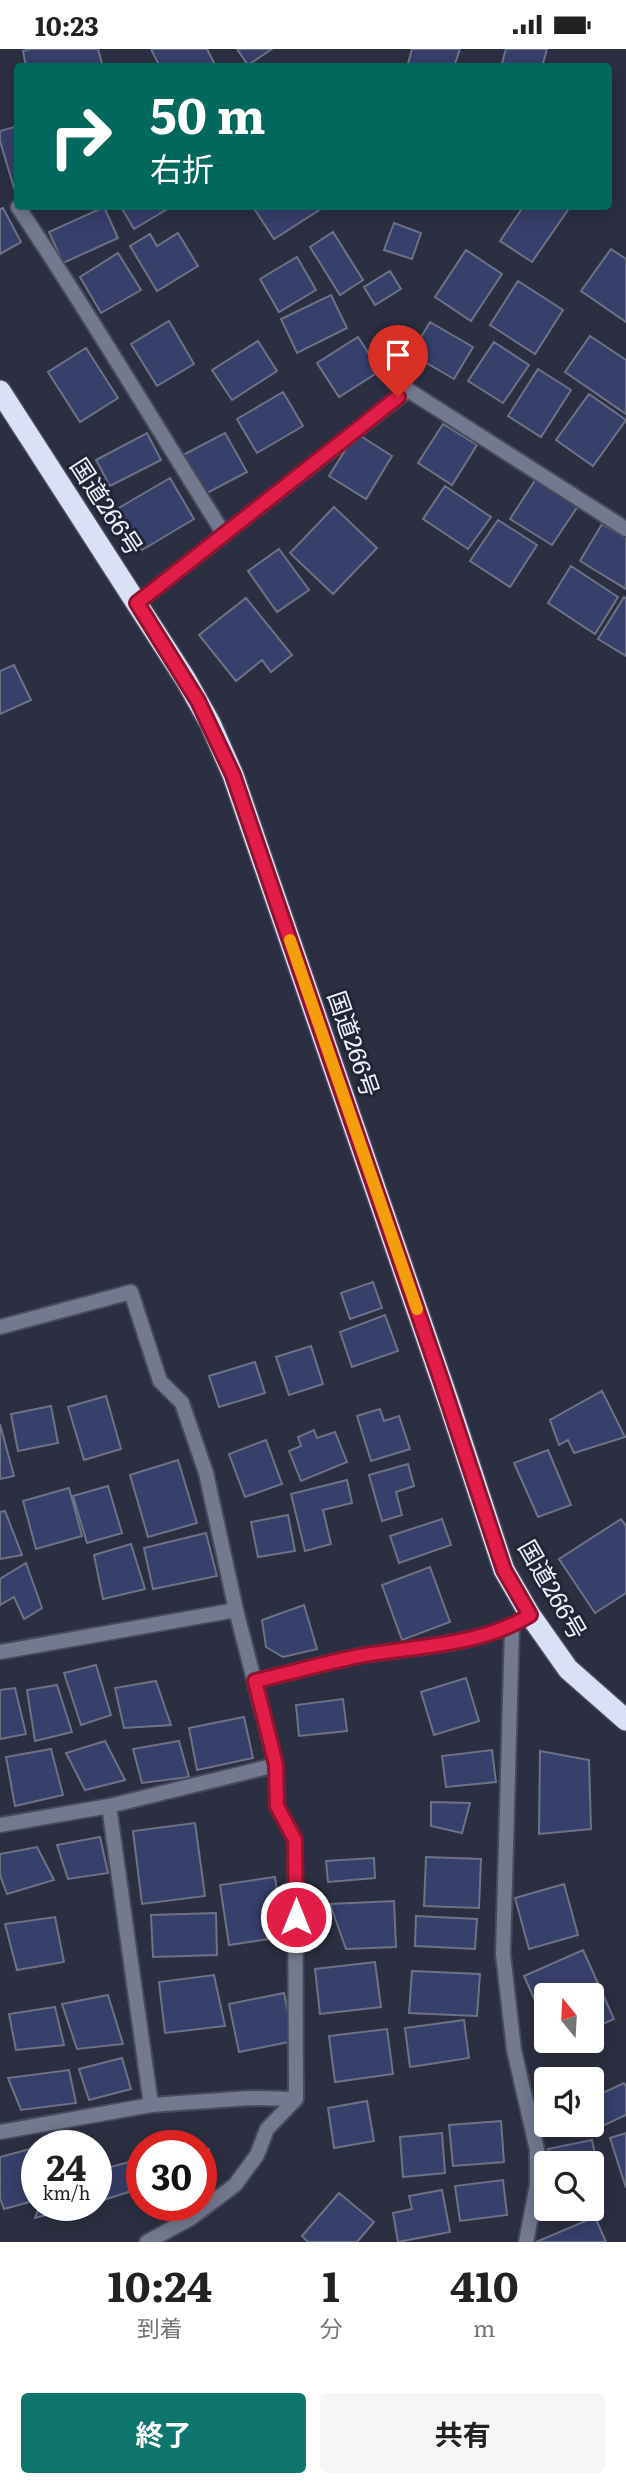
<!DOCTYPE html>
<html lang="ja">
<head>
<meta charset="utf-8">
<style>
  body { margin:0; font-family:Literata,"Noto Sans JP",serif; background:#f6f6f6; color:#222; height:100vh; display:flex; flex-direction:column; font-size:26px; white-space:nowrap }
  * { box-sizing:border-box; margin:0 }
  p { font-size:23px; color:#767676 }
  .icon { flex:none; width:38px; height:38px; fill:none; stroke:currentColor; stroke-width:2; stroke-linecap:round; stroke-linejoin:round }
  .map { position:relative; height:2193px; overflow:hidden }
  .details { display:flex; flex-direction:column; background:#fff; flex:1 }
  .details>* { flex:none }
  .top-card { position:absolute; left:14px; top:14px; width:598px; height:147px; border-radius:7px; box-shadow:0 4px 18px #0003; background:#00695c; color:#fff; overflow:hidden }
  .needle { width:46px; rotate:342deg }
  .fabs { position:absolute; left:534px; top:1934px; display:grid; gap:14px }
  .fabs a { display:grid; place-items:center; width:70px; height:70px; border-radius:7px; background:#fff; box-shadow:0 4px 18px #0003; font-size:35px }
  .speed { position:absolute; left:21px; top:2081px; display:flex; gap:14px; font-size:35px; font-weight:700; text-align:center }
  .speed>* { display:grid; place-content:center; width:91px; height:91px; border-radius:50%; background:#fff; box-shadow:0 4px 18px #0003; line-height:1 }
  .speed small { font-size:18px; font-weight:400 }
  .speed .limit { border:10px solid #d22; background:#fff; color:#111 }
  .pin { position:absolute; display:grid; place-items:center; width:60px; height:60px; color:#fff; margin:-72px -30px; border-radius:50% 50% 50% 0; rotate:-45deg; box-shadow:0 0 7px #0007 }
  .pin .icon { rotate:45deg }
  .me { position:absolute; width:77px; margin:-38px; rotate:0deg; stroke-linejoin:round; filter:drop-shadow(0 0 5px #0008) }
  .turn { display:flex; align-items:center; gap:24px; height:147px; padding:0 21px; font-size:32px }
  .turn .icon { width:91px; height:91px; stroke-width:2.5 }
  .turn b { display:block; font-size:49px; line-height:60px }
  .eta { display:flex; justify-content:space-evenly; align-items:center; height:119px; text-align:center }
  .eta b { font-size:42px; font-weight:700; line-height:49px }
  .action { display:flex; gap:14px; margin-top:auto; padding:14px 21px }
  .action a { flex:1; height:80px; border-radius:7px; background:#0f766e; color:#fff; font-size:28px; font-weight:700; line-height:80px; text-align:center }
  .action a+a { background:#f6f6f6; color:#222 }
  .status { display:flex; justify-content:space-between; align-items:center; height:49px; padding:0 35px; background:#fff; direction:ltr }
  .status svg { height:19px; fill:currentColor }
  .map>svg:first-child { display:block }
  .building { fill:#373f6b; stroke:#6d7287; stroke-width:2 }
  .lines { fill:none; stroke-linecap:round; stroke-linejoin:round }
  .street-casing { stroke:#474a5b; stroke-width:18 }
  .highway-casing { stroke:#474a5b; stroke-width:24 }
  .street { stroke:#73798e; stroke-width:14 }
  .highway { stroke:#dae0f5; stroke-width:21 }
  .route-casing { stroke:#92132f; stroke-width:18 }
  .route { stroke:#e11d48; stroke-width:12 }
  .slow { stroke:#f59e0b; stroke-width:12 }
  .labels { text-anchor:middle; stroke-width:6; stroke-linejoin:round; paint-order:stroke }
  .street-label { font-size:24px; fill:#f1f3fd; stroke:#212536 }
</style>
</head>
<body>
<div class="status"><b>10:23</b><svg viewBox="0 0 49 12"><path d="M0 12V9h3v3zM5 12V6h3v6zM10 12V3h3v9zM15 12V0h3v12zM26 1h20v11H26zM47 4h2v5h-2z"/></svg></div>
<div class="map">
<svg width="626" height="2193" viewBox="0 0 626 2193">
  <rect width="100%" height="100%" fill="#2b2f41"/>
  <path class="building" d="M 30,0 L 98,0 L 103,18 L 26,18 L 23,2 Z
    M 151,0 L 207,0 L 216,18 L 160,18 Z
    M 237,0 L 272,0 L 248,16 Z
    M 412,0 L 460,0 L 454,18 L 407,18 Z
    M 506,0 L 547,0 L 542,18 L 501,18 Z
    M 18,77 L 18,138 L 14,139 L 0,92 L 0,82 Z
    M 104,158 L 118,189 L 63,214 L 49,183 Z
    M 121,158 L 171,158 L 134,180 Z
    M 253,158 L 324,158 L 274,190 Z
    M 523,158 L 570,158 L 532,213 L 500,192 Z
    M 3,159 L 21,193 L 0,205 L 0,160 Z
    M 394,174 L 421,184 L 412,210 L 384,201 Z
    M 333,183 L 363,231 L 340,246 L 310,198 Z
    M 178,184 L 198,217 L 157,242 L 130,197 L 150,185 L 157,197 Z
    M 611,200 L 626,210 L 626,273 L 581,242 Z
    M 466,201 L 502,225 L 471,272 L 435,248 Z
    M 118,204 L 141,241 L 101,264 L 80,228 Z
    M 297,208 L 316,241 L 279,263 L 260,230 Z
    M 390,222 L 401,240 L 375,256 L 364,238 Z
    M 518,232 L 563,261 L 535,305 L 490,276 Z
    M 331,246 L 347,279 L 297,304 L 281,270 Z
    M 169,272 L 194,315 L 157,337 L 131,295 Z
    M 430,273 L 473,298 L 454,330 L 411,305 Z
    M 590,287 L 626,311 L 626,365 L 565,323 Z
    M 358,288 L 380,322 L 339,348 L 317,314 Z
    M 258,292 L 277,322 L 232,351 L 212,321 Z
    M 494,293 L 529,316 L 503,354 L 468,332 Z
    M 86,299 L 118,349 L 80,373 L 48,323 Z
    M 538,320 L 571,341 L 541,388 L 508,367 Z
    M 283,343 L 303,377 L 257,404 L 237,370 Z
    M 589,345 L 626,371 L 593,417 L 556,391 Z
    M 443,375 L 477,396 L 452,436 L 418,414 Z
    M 147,384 L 161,411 L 110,437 L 96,411 Z
    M 225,384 L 247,423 L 205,445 L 183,406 Z
    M 356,384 L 392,407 L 366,450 L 329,427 Z
    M 170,429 L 194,470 L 142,501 L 117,460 Z
    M 536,430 L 578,457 L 552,496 L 510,470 Z
    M 445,437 L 491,468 L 468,500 L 423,470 Z
    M 334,458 L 377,499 L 333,545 L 290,504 Z
    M 498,471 L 537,496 L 510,538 L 470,512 Z
    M 602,475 L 626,489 L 626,540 L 580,512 Z
    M 279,500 L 309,541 L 277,563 L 248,522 Z
    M 571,517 L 618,548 L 595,585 L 548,554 Z
    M 624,548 L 626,550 L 626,607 L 598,590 Z
    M 246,549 L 292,606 L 271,623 L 262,611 L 236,632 L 199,586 Z
    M 14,616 L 31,651 L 0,665 L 0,622 Z
    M 373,1233 L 382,1259 L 350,1270 L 341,1244 Z
    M 385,1266 L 398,1302 L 352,1318 L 340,1283 Z
    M 311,1297 L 323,1335 L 289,1346 L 276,1308 Z
    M 255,1313 L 265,1344 L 219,1358 L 209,1327 Z
    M 602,1342 L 625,1388 L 574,1404 L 568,1391 L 559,1396 L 550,1371 Z
    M 106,1347 L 121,1400 L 84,1411 L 68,1358 Z
    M 51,1357 L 58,1394 L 18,1402 L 11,1365 Z
    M 380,1360 L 384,1372 L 399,1367 L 410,1400 L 371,1412 L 357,1367 Z
    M 0,1375 L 14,1427 L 0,1430 Z
    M 314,1381 L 317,1389 L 335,1383 L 347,1413 L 301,1432 L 289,1402 L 301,1397 L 298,1388 Z
    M 266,1391 L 282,1435 L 245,1448 L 229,1405 Z
    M 548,1401 L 571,1456 L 538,1468 L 514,1414 Z
    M 178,1411 L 197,1474 L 148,1488 L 130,1426 Z
    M 408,1415 L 414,1437 L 396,1443 L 402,1466 L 382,1472 L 369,1426 Z
    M 347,1431 L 352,1454 L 323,1461 L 331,1495 L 305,1502 L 291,1445 Z
    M 108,1437 L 122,1484 L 87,1494 L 73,1447 Z
    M 69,1439 L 82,1487 L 36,1500 L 23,1452 Z
    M 5,1462 L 22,1506 L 0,1510 L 0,1463 Z
    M 288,1466 L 295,1502 L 258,1508 L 251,1473 Z
    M 442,1470 L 451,1496 L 399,1514 L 390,1487 Z
    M 621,1470 L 626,1477 L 626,1544 L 595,1564 L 559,1510 Z
    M 206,1484 L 217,1527 L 153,1540 L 144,1499 Z
    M 131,1495 L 145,1540 L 103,1550 L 94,1506 Z
    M 26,1514 L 42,1559 L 24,1570 L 14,1548 L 0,1556 L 0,1530 Z
    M 430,1518 L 450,1573 L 402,1591 L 382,1536 Z
    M 304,1556 L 317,1600 L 283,1608 L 266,1598 L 262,1571 Z
    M 96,1616 L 111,1666 L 81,1676 L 64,1624 Z
    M 466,1629 L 479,1672 L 434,1686 L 421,1643 Z
    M 156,1632 L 171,1676 L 124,1679 L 115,1639 Z
    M 57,1636 L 72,1683 L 35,1692 L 27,1641 Z
    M 15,1639 L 26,1685 L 0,1690 L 0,1641 Z
    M 343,1650 L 347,1682 L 299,1687 L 296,1656 Z
    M 244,1668 L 253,1709 L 197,1721 L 189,1679 Z
    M 105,1692 L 125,1731 L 85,1741 L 66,1704 Z
    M 179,1692 L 189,1728 L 142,1734 L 133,1700 Z
    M 51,1700 L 63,1746 L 15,1757 L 6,1708 Z
    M 492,1701 L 496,1733 L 446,1738 L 442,1707 Z
    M 540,1702 L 589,1711 L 591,1780 L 539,1785 Z
    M 431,1753 L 470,1754 L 462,1784 L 431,1777 Z
    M 195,1774 L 205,1847 L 142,1855 L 133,1782 Z
    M 100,1788 L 108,1824 L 68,1830 L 57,1796 Z
    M 37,1798 L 54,1831 L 7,1845 L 0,1826 L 0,1805 Z
    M 426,1808 L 481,1810 L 479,1859 L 424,1857 Z
    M 374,1809 L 375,1829 L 328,1833 L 326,1812 Z
    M 275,1828 L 284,1888 L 229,1896 L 220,1836 Z
    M 564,1835 L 578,1886 L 529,1900 L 515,1849 Z
    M 394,1852 L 396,1898 L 346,1900 L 330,1855 Z
    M 216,1864 L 217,1906 L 153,1908 L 151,1866 Z
    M 416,1867 L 477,1870 L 475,1900 L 415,1897 Z
    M 55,1868 L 64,1913 L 17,1921 L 5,1875 Z
    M 583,1901 L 614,1970 L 592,1980 L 592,1946 L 546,1946 L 546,1976 L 524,1927 Z
    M 375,1913 L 381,1958 L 320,1965 L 315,1920 Z
    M 412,1922 L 480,1925 L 477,1967 L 409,1964 Z
    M 214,1926 L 225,1977 L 165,1984 L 159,1933 Z
    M 284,1944 L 294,1992 L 239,2003 L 229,1955 Z
    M 108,1946 L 123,1995 L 77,2000 L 62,1955 Z
    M 55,1958 L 64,1996 L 16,2001 L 9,1965 Z
    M 464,1971 L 469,2009 L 410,2018 L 405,1979 Z
    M 387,1980 L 393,2025 L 335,2033 L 329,1987 Z
    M 122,2009 L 131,2040 L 89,2051 L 79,2020 Z
    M 69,2021 L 76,2054 L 21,2061 L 8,2029 Z
    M 624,2034 L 626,2038 L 626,2066 L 598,2079 L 592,2065 L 592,2049 Z
    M 367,2052 L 374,2092 L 334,2099 L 328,2059 Z
    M 501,2072 L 504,2113 L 453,2117 L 449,2076 Z
    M 442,2084 L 445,2124 L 403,2128 L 400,2088 Z
    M 626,2084 L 626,2139 L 610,2089 Z
    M 592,2091 L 603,2143 L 592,2145 L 592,2114 L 551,2114 L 548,2100 Z
    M 30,2100 L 37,2132 L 37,2151 L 4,2160 L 0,2149 L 0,2108 Z
    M 209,2100 L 201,2140 L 201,2102 Z
    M 137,2111 L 135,2141 L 100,2152 L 102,2120 Z
    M 503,2131 L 507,2166 L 460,2172 L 455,2137 Z
    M 442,2141 L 450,2183 L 398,2193 L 393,2164 L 412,2160 L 409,2147 Z
    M 339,2144 L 374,2173 L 357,2193 L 308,2193 L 302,2187 Z
    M 40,2156 L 79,2156 L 79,2157 L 35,2169 Z
    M 595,2168 L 606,2193 L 536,2193 Z"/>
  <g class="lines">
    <g class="street-casing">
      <path id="street" d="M 18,158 C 90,265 155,376 224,485
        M 137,554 L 408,341 L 626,480
        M 0,1278 L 131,1243 L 160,1332 L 182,1354 L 206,1424 L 236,1561 L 276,1716 L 109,1757 L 0,1776
        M 512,1578 L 503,1905 L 514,2001 L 537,2101 L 537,2136 L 526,2193
        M 0,1603 L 236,1561
        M 255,1632 C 290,1624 324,1614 359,1607 C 415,1597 481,1597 530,1566
        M 109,1757 L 151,2056
        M 0,2083 L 151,2056 L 250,2049 L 296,2050
        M 147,2193 L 191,2169 L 235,2136 L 257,2106 L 267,2080 L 296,2050 L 295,1791 L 277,1757 L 276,1716"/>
    </g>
    <g class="highway-casing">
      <path id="highway" d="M 0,342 L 186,631 L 210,674 L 233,726 L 450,1357 L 504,1521 L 530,1566 L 568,1620 L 626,1671"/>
    </g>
    <use href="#street" class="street"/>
    <use href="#highway" class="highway"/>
  </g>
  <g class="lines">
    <g class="route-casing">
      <path id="route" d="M 296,1868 L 295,1791 L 277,1757 L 276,1716 L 255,1632 C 290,1624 324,1614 359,1607 C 415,1597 481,1597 530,1566 L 504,1521 L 441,1331 L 233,726 L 198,652 L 137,554 L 398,348"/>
    </g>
    <use href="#route" class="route"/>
    <path class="slow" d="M 290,891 L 417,1260"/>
  </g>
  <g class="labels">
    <g class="street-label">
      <text transform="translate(106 458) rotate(57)" y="8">国道266号</text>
      <text transform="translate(353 995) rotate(71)" y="8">国道266号</text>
      <text transform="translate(552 1541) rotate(60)" y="8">国道266号</text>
    </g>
  </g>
</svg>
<div class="fabs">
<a><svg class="needle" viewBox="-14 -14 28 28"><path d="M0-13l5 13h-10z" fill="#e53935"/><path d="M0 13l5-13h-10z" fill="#767676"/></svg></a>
<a><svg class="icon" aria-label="sound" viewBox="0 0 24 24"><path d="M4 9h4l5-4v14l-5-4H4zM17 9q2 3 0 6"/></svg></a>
<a><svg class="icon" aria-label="search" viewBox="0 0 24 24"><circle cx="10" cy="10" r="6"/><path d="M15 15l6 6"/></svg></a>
</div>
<div class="speed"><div>24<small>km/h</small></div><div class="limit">30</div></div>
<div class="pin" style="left:398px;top:348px;background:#d93025"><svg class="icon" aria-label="arrive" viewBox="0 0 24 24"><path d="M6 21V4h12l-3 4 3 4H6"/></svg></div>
<svg class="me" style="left:296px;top:1868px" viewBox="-20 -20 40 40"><circle r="17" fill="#e11d48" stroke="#fff" stroke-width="3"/><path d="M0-11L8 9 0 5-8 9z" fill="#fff"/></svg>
<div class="top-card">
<div class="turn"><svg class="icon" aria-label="right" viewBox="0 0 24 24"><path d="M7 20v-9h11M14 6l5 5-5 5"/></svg><div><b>50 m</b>右折</div></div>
</div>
</div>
<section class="details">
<div class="eta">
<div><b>10:24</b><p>到着</p></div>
<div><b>1</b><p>分</p></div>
<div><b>410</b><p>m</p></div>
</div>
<div class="action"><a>終了</a><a>共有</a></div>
</section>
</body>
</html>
